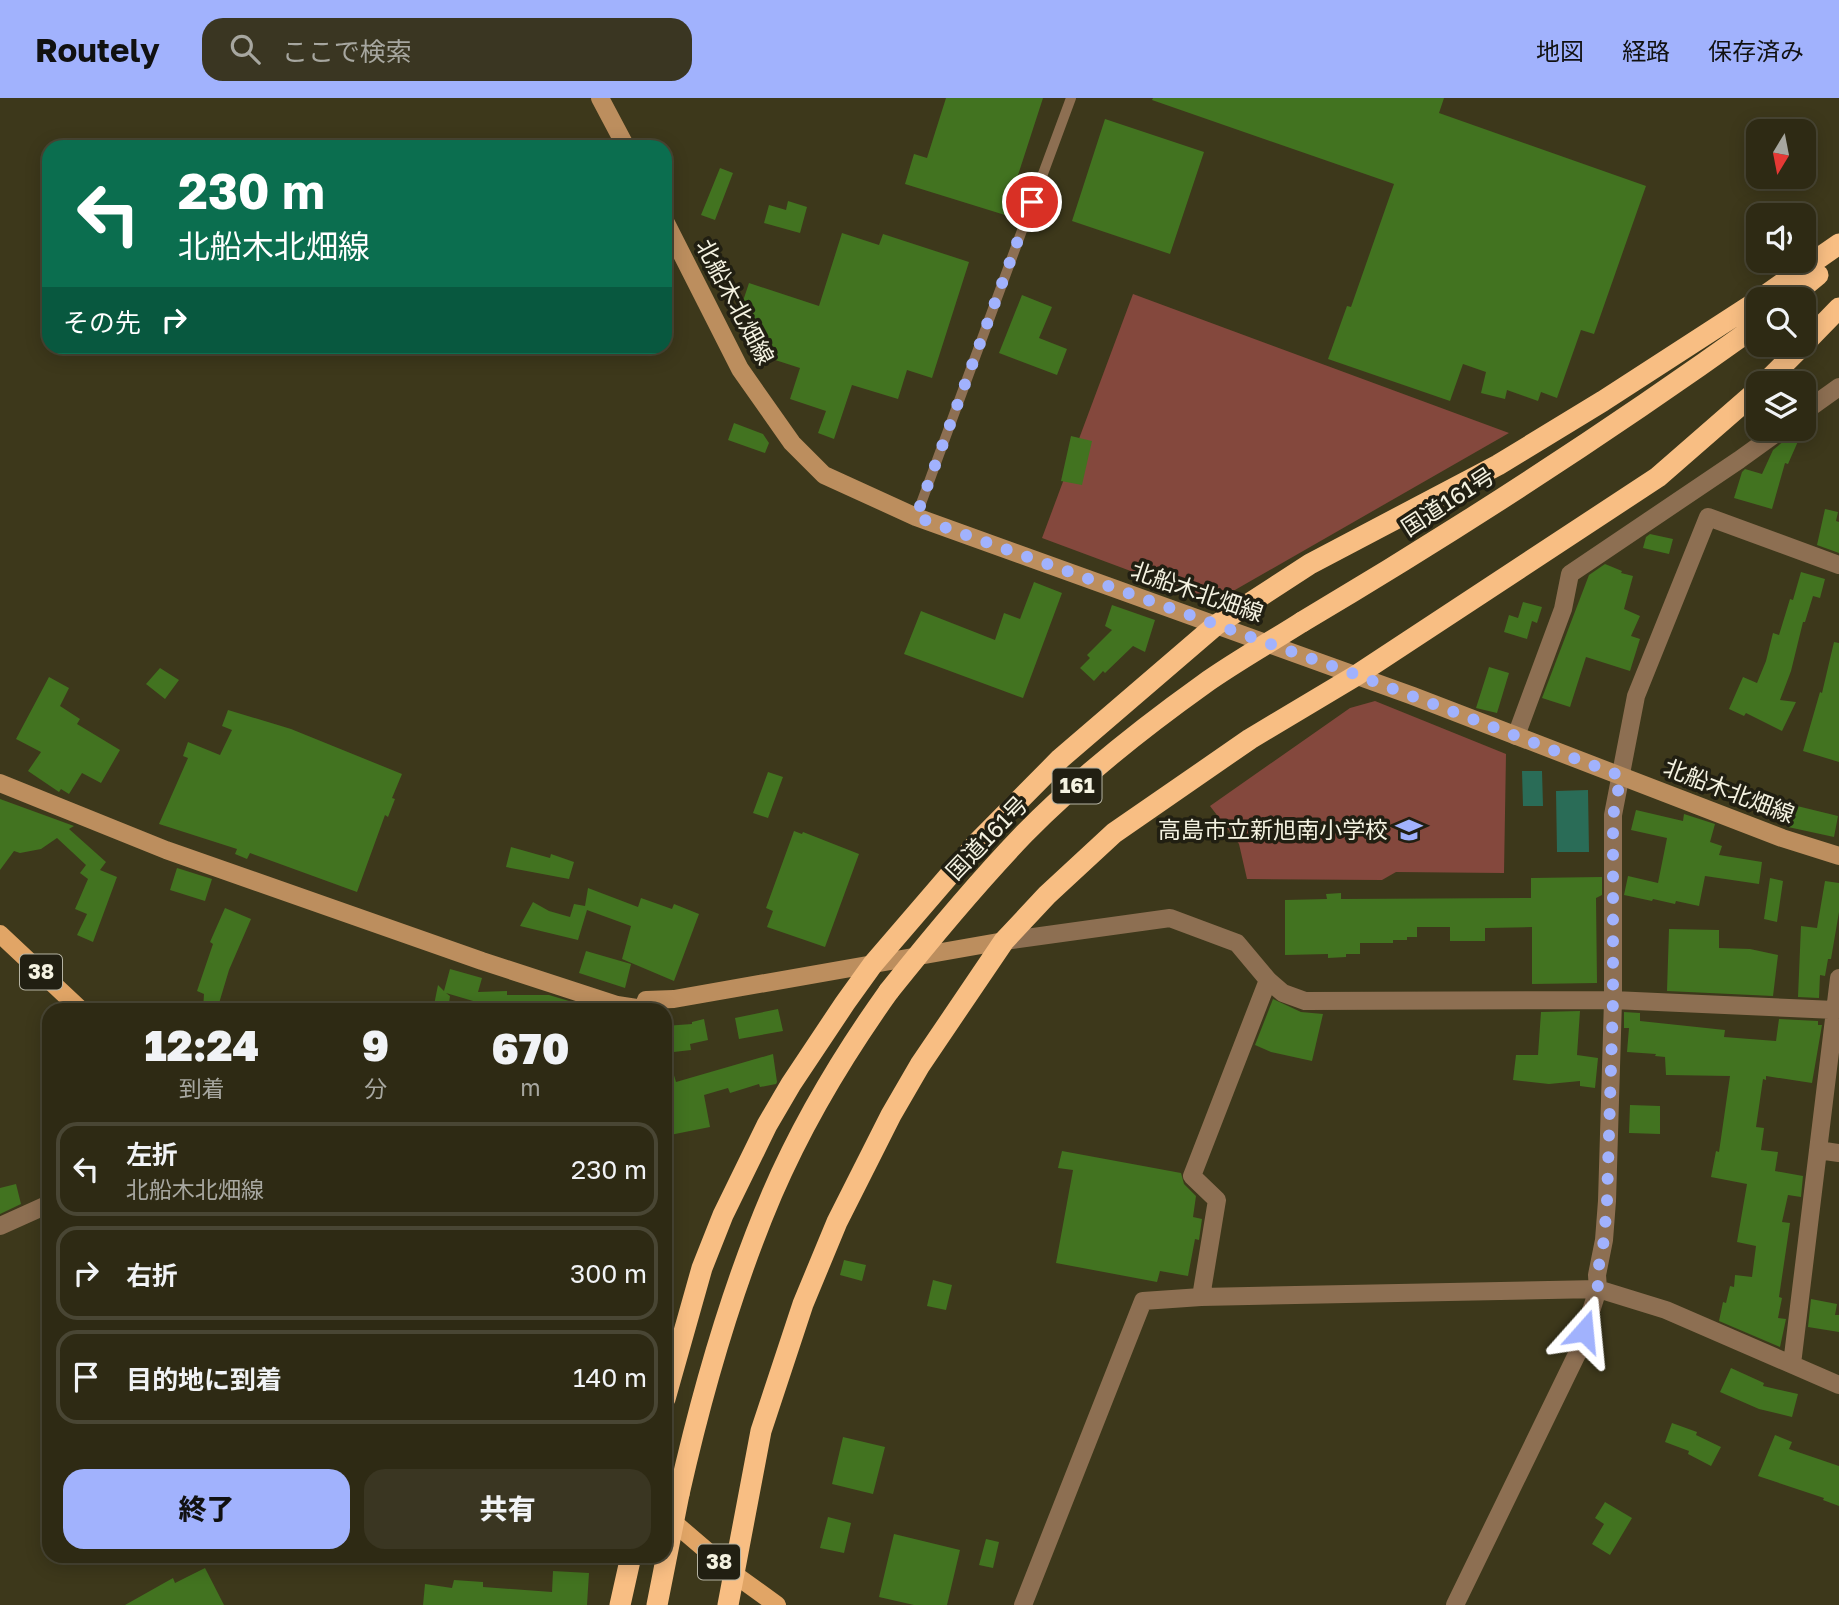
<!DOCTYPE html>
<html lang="ja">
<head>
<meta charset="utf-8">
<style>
  body { margin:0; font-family:"Golos Text","Noto Sans JP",sans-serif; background:#3a3622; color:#f1f3f6; height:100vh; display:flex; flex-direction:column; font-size:26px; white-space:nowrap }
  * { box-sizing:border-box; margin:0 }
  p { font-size:23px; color:#a7a7a0 }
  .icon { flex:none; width:38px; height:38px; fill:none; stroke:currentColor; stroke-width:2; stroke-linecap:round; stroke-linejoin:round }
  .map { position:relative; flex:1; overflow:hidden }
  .side { position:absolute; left:42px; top:905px; width:630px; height:560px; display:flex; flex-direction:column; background:#2e2a14; border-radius:21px; box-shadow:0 4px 18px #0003,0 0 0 2px #494634 }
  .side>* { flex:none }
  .top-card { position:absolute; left:42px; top:42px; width:630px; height:214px; border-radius:21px; box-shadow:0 4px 18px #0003,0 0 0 2px #494634; background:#0b6e4f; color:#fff; overflow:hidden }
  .needle { width:46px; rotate:190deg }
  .tools { position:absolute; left:1746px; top:21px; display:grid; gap:14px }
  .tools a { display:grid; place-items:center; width:70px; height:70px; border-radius:14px; background:#2e2a14; box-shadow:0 4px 18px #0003,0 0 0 2px #494634; font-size:35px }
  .pin { position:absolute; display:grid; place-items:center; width:60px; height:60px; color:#fff; margin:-30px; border:4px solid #fff; border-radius:50%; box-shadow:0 2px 7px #0007 }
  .me { position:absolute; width:77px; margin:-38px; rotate:18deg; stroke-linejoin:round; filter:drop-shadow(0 0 5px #0008) }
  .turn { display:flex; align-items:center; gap:24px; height:147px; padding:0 21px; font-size:32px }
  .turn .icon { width:91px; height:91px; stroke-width:2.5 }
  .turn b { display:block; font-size:49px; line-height:60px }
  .then { display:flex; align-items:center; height:66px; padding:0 21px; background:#0003; gap:14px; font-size:26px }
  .eta { display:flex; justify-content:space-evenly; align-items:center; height:119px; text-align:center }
  .eta b { font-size:42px; font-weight:800; line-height:49px }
  .button { display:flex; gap:14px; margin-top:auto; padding:14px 21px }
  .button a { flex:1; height:80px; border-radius:21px; background:#a1b2fd; color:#111; font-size:28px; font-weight:800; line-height:80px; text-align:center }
  .button a+a { background:#3a3622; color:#f1f3f6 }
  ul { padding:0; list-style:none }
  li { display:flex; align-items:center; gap:21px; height:94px; margin:0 14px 10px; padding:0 7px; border:4px solid #494634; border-radius:21px }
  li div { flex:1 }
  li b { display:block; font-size:26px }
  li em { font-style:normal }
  header { display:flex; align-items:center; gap:42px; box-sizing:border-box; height:98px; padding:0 35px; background:#a1b2fd; color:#111 }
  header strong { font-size:33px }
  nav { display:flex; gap:38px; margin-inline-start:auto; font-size:24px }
  .search { width:490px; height:63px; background:#3a3622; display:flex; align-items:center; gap:18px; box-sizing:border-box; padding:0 24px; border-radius:21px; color:#a7a7a0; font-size:26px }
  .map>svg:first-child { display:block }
  .green { fill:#84483d }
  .water { fill:#2a6c57 }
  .building { fill:#427320 }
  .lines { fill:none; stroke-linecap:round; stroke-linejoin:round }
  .lane { stroke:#8d6f52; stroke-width:10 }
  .street { stroke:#8d6f52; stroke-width:18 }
  .secondary { stroke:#bc8e5e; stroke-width:18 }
  .primary { stroke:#e1a566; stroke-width:18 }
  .highway { stroke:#f8be83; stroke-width:21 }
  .highway-bridge { stroke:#f8be83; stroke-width:21 }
  .route { stroke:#a1b2fd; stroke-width:12; stroke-dasharray:0 21.6 }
  .labels { text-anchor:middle; stroke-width:7; stroke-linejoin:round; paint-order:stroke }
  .shield { fill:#211f12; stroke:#b5b3a3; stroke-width:2 }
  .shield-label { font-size:21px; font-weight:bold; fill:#f4f2e1 }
  .street-label { font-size:23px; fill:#f4f2e1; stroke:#211f12 }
  .poi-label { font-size:23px; fill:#f4f2e1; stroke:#211f12; text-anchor:end }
</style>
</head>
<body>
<header>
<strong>Routely</strong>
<div class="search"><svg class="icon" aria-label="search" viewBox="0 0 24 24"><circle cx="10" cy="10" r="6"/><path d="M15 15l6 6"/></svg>ここで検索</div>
<nav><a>地図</a><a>経路</a><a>保存済み</a></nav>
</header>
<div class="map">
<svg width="1839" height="1507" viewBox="0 0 1839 1507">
  <rect width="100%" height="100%" fill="#3d381b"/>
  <path class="green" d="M 1133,196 L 1509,335 L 1214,504 L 1042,440 Z
    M 1375,603 L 1506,656 L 1504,775 L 1396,774 L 1382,782 L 1247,781 L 1239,746 L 1210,708 L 1350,610 Z"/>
  <path class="water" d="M 1522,673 L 1542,673 L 1543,708 L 1523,708 Z
    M 1588,692 L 1589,754 L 1557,754 L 1556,693 Z"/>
  <path class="building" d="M 946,0 L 1043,0 L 1005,117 L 905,86 L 914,56 L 927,60 Z
    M 1153,0 L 1444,0 L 1439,15 L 1646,88 L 1594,236 L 1581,232 L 1557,300 L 1541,294 L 1538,303 L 1507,292 L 1505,301 L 1481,295 L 1486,274 L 1463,266 L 1450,303 L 1328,261 L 1347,208 L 1351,209 L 1394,86 L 1152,2 Z
    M 1105,21 L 1204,54 L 1170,156 L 1072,123 Z
    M 720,70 L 733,75 L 715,122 L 701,117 Z
    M 788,103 L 807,109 L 800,135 L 764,125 L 769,107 L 786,112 Z
    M 842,135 L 879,147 L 883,136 L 969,164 L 932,280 L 907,272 L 898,301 L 852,287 L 834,341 L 818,335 L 826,313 L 790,301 L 800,270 L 760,257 L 739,215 L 749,185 L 819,208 Z
    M 1022,197 L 1052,209 L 1039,240 L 1067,251 L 1057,277 L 999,255 Z
    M 734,325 L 763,336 L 769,345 L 765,355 L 728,342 Z
    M 1791,337 L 1799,341 L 1788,366 L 1785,365 L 1772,411 L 1734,400 L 1742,374 L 1745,371 L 1762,376 L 1773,352 Z
    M 1071,338 L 1092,343 L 1082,387 L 1061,383 Z
    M 1825,411 L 1838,414 L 1836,423 L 1839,424 L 1839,455 L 1817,447 Z
    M 1650,436 L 1673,441 L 1669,456 L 1643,450 L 1646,439 Z
    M 1605,466 L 1622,473 L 1621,475 L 1633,478 L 1624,511 L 1640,518 L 1631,538 L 1640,541 L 1630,573 L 1586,559 L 1570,609 L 1542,600 L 1589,477 Z
    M 1801,474 L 1825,481 L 1820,500 L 1813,498 L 1805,524 L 1803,524 L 1791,573 L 1780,602 L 1796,604 L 1782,633 L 1746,615 L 1744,618 L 1729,611 L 1743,579 L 1757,585 L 1766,563 L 1773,535 L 1779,537 L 1790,501 L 1793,502 Z
    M 1034,484 L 1062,495 L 1023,600 L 904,556 L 921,513 L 995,542 L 1004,515 L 1020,521 Z
    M 1523,504 L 1542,509 L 1537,525 L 1532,523 L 1527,541 L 1504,534 L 1509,517 L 1518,520 Z
    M 1112,507 L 1155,522 L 1145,554 L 1133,548 L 1105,575 L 1103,573 L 1094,583 L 1080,570 L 1090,560 L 1087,557 L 1112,532 L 1105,528 Z
    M 1834,544 L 1839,545 L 1839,664 L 1803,653 L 1820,594 L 1822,595 Z
    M 1489,569 L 1509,575 L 1497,615 L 1476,610 Z
    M 160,570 L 179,582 L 165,601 L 146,586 Z
    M 49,579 L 69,590 L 60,608 L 80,621 L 77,626 L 120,652 L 101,685 L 82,675 L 69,696 L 61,691 L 59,694 L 28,673 L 41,654 L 16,641 Z
    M 228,612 L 291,631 L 402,676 L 392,700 L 395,701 L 388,719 L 385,717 L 357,794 L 250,755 L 247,761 L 235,756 L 237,751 L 159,726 L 188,660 L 183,658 L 188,644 L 220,657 L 232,632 L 222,628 Z
    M 768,674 L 783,679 L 768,720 L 753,715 Z
    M 0,701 L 74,728 L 69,731 L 106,764 L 100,772 L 117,779 L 93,844 L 77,837 L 87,816 L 75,811 L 88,781 L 80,775 L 86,767 L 57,740 L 41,751 L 20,755 L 14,753 L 0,772 Z
    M 1793,707 L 1838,718 L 1834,739 L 1788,729 Z
    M 1636,712 L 1683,723 L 1684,716 L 1715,726 L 1710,744 L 1722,748 L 1719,757 L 1762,764 L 1759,786 L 1705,778 L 1699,808 L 1676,803 L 1675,806 L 1653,801 L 1652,803 L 1624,797 L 1628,778 L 1658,785 L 1667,740 L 1631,732 Z
    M 794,733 L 802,736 L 803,734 L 859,756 L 825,849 L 767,829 L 773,813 L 766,810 Z
    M 511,749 L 550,760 L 551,756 L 574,764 L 569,781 L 506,769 Z
    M 177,770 L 212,781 L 205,803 L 170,792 Z
    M 1602,779 L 1602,797 L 1596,800 L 1597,885 L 1532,886 L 1532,829 L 1485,830 L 1485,843 L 1450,843 L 1450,829 L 1417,829 L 1417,839 L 1407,839 L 1407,842 L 1393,842 L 1393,845 L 1360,845 L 1360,856 L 1346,856 L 1346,859 L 1328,860 L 1328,856 L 1285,857 L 1285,802 L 1327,801 L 1326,796 L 1341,795 L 1341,801 L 1531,800 L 1531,780 Z
    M 1770,780 L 1783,783 L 1777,824 L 1764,821 Z
    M 1825,783 L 1839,785 L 1839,814 L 1831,861 L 1828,861 L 1825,878 L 1820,877 L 1819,900 L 1798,899 L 1801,828 L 1817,830 Z
    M 588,790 L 638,809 L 641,800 L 672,811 L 674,806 L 699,816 L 674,883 L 622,861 L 631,828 L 587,812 L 578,842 L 520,828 L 533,804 L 549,813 L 570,819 L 574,806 L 585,808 Z
    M 225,810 L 251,821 L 229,872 L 217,912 L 203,912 L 204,896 L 197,893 L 213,846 L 210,844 Z
    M 1669,831 L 1719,832 L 1719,850 L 1750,851 L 1778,857 L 1773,898 L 1667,893 Z
    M 586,853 L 631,866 L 625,890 L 579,875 Z
    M 450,871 L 482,880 L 478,894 L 507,893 L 507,897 L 549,897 L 569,903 L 570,912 L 490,912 L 490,908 L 446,895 L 450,898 L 448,912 L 433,912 L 438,887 L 444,893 Z
    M 1273,901 L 1301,914 L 1323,916 L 1312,963 L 1271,954 L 1255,947 Z
    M 778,911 L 783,933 L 739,941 L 735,920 Z
    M 1580,913 L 1577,957 L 1598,960 L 1595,990 L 1580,988 L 1580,983 L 1549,986 L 1513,982 L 1516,957 L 1538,957 L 1541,914 Z
    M 1624,914 L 1640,915 L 1640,923 L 1725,932 L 1724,939 L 1776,943 L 1779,921 L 1818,923 L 1818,927 L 1822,927 L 1812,985 L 1766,978 L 1766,982 L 1763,981 L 1756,1029 L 1764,1030 L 1761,1052 L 1778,1054 L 1775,1073 L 1803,1078 L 1801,1099 L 1788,1097 L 1782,1124 L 1790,1125 L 1779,1199 L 1782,1200 L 1778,1220 L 1786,1221 L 1780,1249 L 1719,1223 L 1723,1204 L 1726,1205 L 1730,1188 L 1734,1189 L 1735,1177 L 1752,1179 L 1756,1148 L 1737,1144 L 1747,1086 L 1711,1079 L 1716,1053 L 1719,1054 L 1730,978 L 1666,977 L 1665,959 L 1655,958 L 1656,956 L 1627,954 L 1629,930 L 1624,930 Z
    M 704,921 L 708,942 L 690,946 L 691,952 L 665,955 L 665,928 L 692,926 L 692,924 Z
    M 773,956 L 777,984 L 776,986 L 760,989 L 759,986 L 730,995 L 728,990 L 704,997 L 710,1029 L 665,1038 L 665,961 L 669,960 L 676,984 Z
    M 1630,1007 L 1660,1008 L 1660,1036 L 1629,1035 Z
    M 1062,1053 L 1181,1075 L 1184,1086 L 1196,1098 L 1193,1119 L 1202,1121 L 1199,1142 L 1195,1141 L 1188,1178 L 1160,1173 L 1157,1184 L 1056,1165 L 1073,1072 L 1058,1070 Z
    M 16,1086 L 21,1106 L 0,1116 L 0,1090 Z
    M 844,1162 L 866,1167 L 862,1183 L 840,1177 Z
    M 933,1182 L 952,1187 L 946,1212 L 927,1208 Z
    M 1811,1201 L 1837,1206 L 1835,1217 L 1839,1217 L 1839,1234 L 1808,1229 Z
    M 1731,1270 L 1764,1285 L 1763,1288 L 1798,1296 L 1792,1319 L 1759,1311 L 1720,1294 Z
    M 1672,1325 L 1697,1334 L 1696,1337 L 1721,1349 L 1711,1368 L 1688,1356 L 1689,1353 L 1665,1344 Z
    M 1775,1337 L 1792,1344 L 1789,1351 L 1839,1368 L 1839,1408 L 1823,1402 L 1824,1400 L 1758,1378 Z
    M 843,1339 L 885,1349 L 873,1396 L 832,1386 Z
    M 1605,1404 L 1632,1420 L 1610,1457 L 1592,1446 L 1604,1426 L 1595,1420 Z
    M 828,1419 L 851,1425 L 844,1455 L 820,1450 Z
    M 894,1436 L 960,1452 L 947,1507 L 914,1507 L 879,1499 Z
    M 986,1441 L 999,1444 L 993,1470 L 979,1467 Z
    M 205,1470 L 224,1507 L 125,1507 L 173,1480 L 175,1485 Z
    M 553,1473 L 589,1475 L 587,1507 L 423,1507 L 425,1486 L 452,1490 L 454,1482 L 483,1484 L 483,1489 L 552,1494 Z"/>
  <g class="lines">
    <path class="lane" d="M 916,419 L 1071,0"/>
    <path class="street" d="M 1804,314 L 1839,289
      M 1516,638 L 1563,511 L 1570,476 L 1739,362 L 1782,331
      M 1004,843 L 1170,820 L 1237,845 L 1268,882 L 1283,895 L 1305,903 L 1613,902 L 1835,912
      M 1818,1052 L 1839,1055
      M 0,1128 L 49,1106
      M 1201,1199 L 1217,1102 L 1192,1078 L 1268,882
      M 1792,1266 L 1839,880
      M 1023,1507 L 1143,1203 L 1201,1199 L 1598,1191 L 1666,1212 L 1839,1287
      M 1455,1507 L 1578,1254 L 1598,1191 L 1597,1177 L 1604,1142 L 1607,1103 L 1613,902 L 1613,717 L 1636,598 L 1708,419 L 1839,467"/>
    <path class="secondary" d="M 600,0 L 626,49
      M 665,123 L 740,271 L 792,345 L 824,377 L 916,419 L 1413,598 L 1782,740 L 1839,758
      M 0,685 L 166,752 L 482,863 L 617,907 L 643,911 L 646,902 L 674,901 L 1004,843"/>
    <path class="primary" d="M 0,836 L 81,912
      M 665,1417 L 734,1476 L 777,1507"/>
    <path class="highway" d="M 1760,201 L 1839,146
      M 1789,201 L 1818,177
      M 1804,246 L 1839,210
      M 1765,285 L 1803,247
      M 1302,524 C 1459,431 1611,332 1759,226
      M 665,1301 L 702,1170 L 723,1117 L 767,1027 L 791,986 L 845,905 L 873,866 L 978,744 L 1060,661 L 1216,527 L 1310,466 L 1498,367 L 1603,303 L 1759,202
      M 679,1396 C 702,1294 731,1192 772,1096 C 803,1024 844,956 889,893
      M 620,1507 L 631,1458
      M 728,1507 L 761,1333 L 803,1206 L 837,1124 L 891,1017 L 920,967 L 1004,843 L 1047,797 L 1114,735 L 1250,641 L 1357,577 L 1658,379 L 1759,291"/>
    <path class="highway-bridge" d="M 889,893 C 932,839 976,786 1024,736 C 1078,681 1141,631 1204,586 C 1235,564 1269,545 1302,524
      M 657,1507 L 679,1396"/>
  </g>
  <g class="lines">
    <path class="route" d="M 1032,104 L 916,419 L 1357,577 L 1621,678 L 1613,718 L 1613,902 L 1607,1103 L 1604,1142 L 1597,1177 L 1598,1191 L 1584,1233"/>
  </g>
  <defs>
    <g id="school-bare" transform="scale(2.1)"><path d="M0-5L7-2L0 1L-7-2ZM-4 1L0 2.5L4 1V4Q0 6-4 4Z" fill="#a1b2fd" stroke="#211f12" stroke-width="2.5" paint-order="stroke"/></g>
  </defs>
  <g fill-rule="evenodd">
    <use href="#school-bare" x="1409" y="732"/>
  </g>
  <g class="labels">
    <g class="shield">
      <rect x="1052.5" y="670.5" width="49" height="35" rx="5"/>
      <rect x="20" y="856.5" width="42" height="35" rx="5"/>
      <rect x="698" y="1446.5" width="42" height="35" rx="5"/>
    </g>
    <g class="shield-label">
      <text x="1077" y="695">161</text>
      <text x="41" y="881">38</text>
      <text x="719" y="1471">38</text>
    </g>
    <g class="street-label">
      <text transform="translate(735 204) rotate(62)" y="8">北船木北畑線</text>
      <text transform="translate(1448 404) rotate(-33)" y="8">国道161号</text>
      <text transform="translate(1197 494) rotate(19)" y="8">北船木北畑線</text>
      <text transform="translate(1729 693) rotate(21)" y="8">北船木北畑線</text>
      <text transform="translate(987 740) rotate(-46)" y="8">国道161号</text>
    </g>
    <g class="poi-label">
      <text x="1388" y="740">高島市立新旭南小学校</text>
    </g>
  </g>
</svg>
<div class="tools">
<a><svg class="needle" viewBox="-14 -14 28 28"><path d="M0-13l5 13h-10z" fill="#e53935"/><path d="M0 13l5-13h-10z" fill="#a7a7a0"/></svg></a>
<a><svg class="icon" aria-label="sound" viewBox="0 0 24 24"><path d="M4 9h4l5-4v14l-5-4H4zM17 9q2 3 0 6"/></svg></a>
<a><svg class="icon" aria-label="search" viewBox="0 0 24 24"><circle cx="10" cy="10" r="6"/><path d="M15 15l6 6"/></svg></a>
<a><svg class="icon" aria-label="layers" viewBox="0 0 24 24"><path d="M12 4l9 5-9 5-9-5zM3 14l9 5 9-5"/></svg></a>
</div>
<div class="pin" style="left:1032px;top:104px;background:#d93025"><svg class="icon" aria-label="arrive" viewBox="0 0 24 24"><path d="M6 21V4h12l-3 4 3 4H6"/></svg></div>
<svg class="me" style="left:1584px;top:1233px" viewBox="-20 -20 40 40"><path d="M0-17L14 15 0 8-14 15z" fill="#a1b2fd" stroke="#fff" stroke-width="4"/></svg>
<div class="top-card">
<div class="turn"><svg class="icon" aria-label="left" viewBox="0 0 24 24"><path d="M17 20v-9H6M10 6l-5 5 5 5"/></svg><div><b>230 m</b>北船木北畑線</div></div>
<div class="then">その先<svg class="icon" aria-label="right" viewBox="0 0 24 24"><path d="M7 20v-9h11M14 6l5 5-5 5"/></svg></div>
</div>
<section class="side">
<div class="eta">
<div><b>12:24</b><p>到着</p></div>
<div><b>9</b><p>分</p></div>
<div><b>670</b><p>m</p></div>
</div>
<ul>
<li><svg class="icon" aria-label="left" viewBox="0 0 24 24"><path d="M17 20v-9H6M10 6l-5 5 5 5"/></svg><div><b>左折</b><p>北船木北畑線</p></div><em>230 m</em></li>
<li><svg class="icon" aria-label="right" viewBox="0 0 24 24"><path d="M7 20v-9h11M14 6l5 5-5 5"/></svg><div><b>右折</b></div><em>300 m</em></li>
<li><svg class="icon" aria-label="arrive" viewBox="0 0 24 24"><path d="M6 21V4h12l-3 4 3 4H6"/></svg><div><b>目的地に到着</b></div><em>140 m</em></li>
</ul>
<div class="button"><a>終了</a><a>共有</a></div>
</section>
</div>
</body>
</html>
